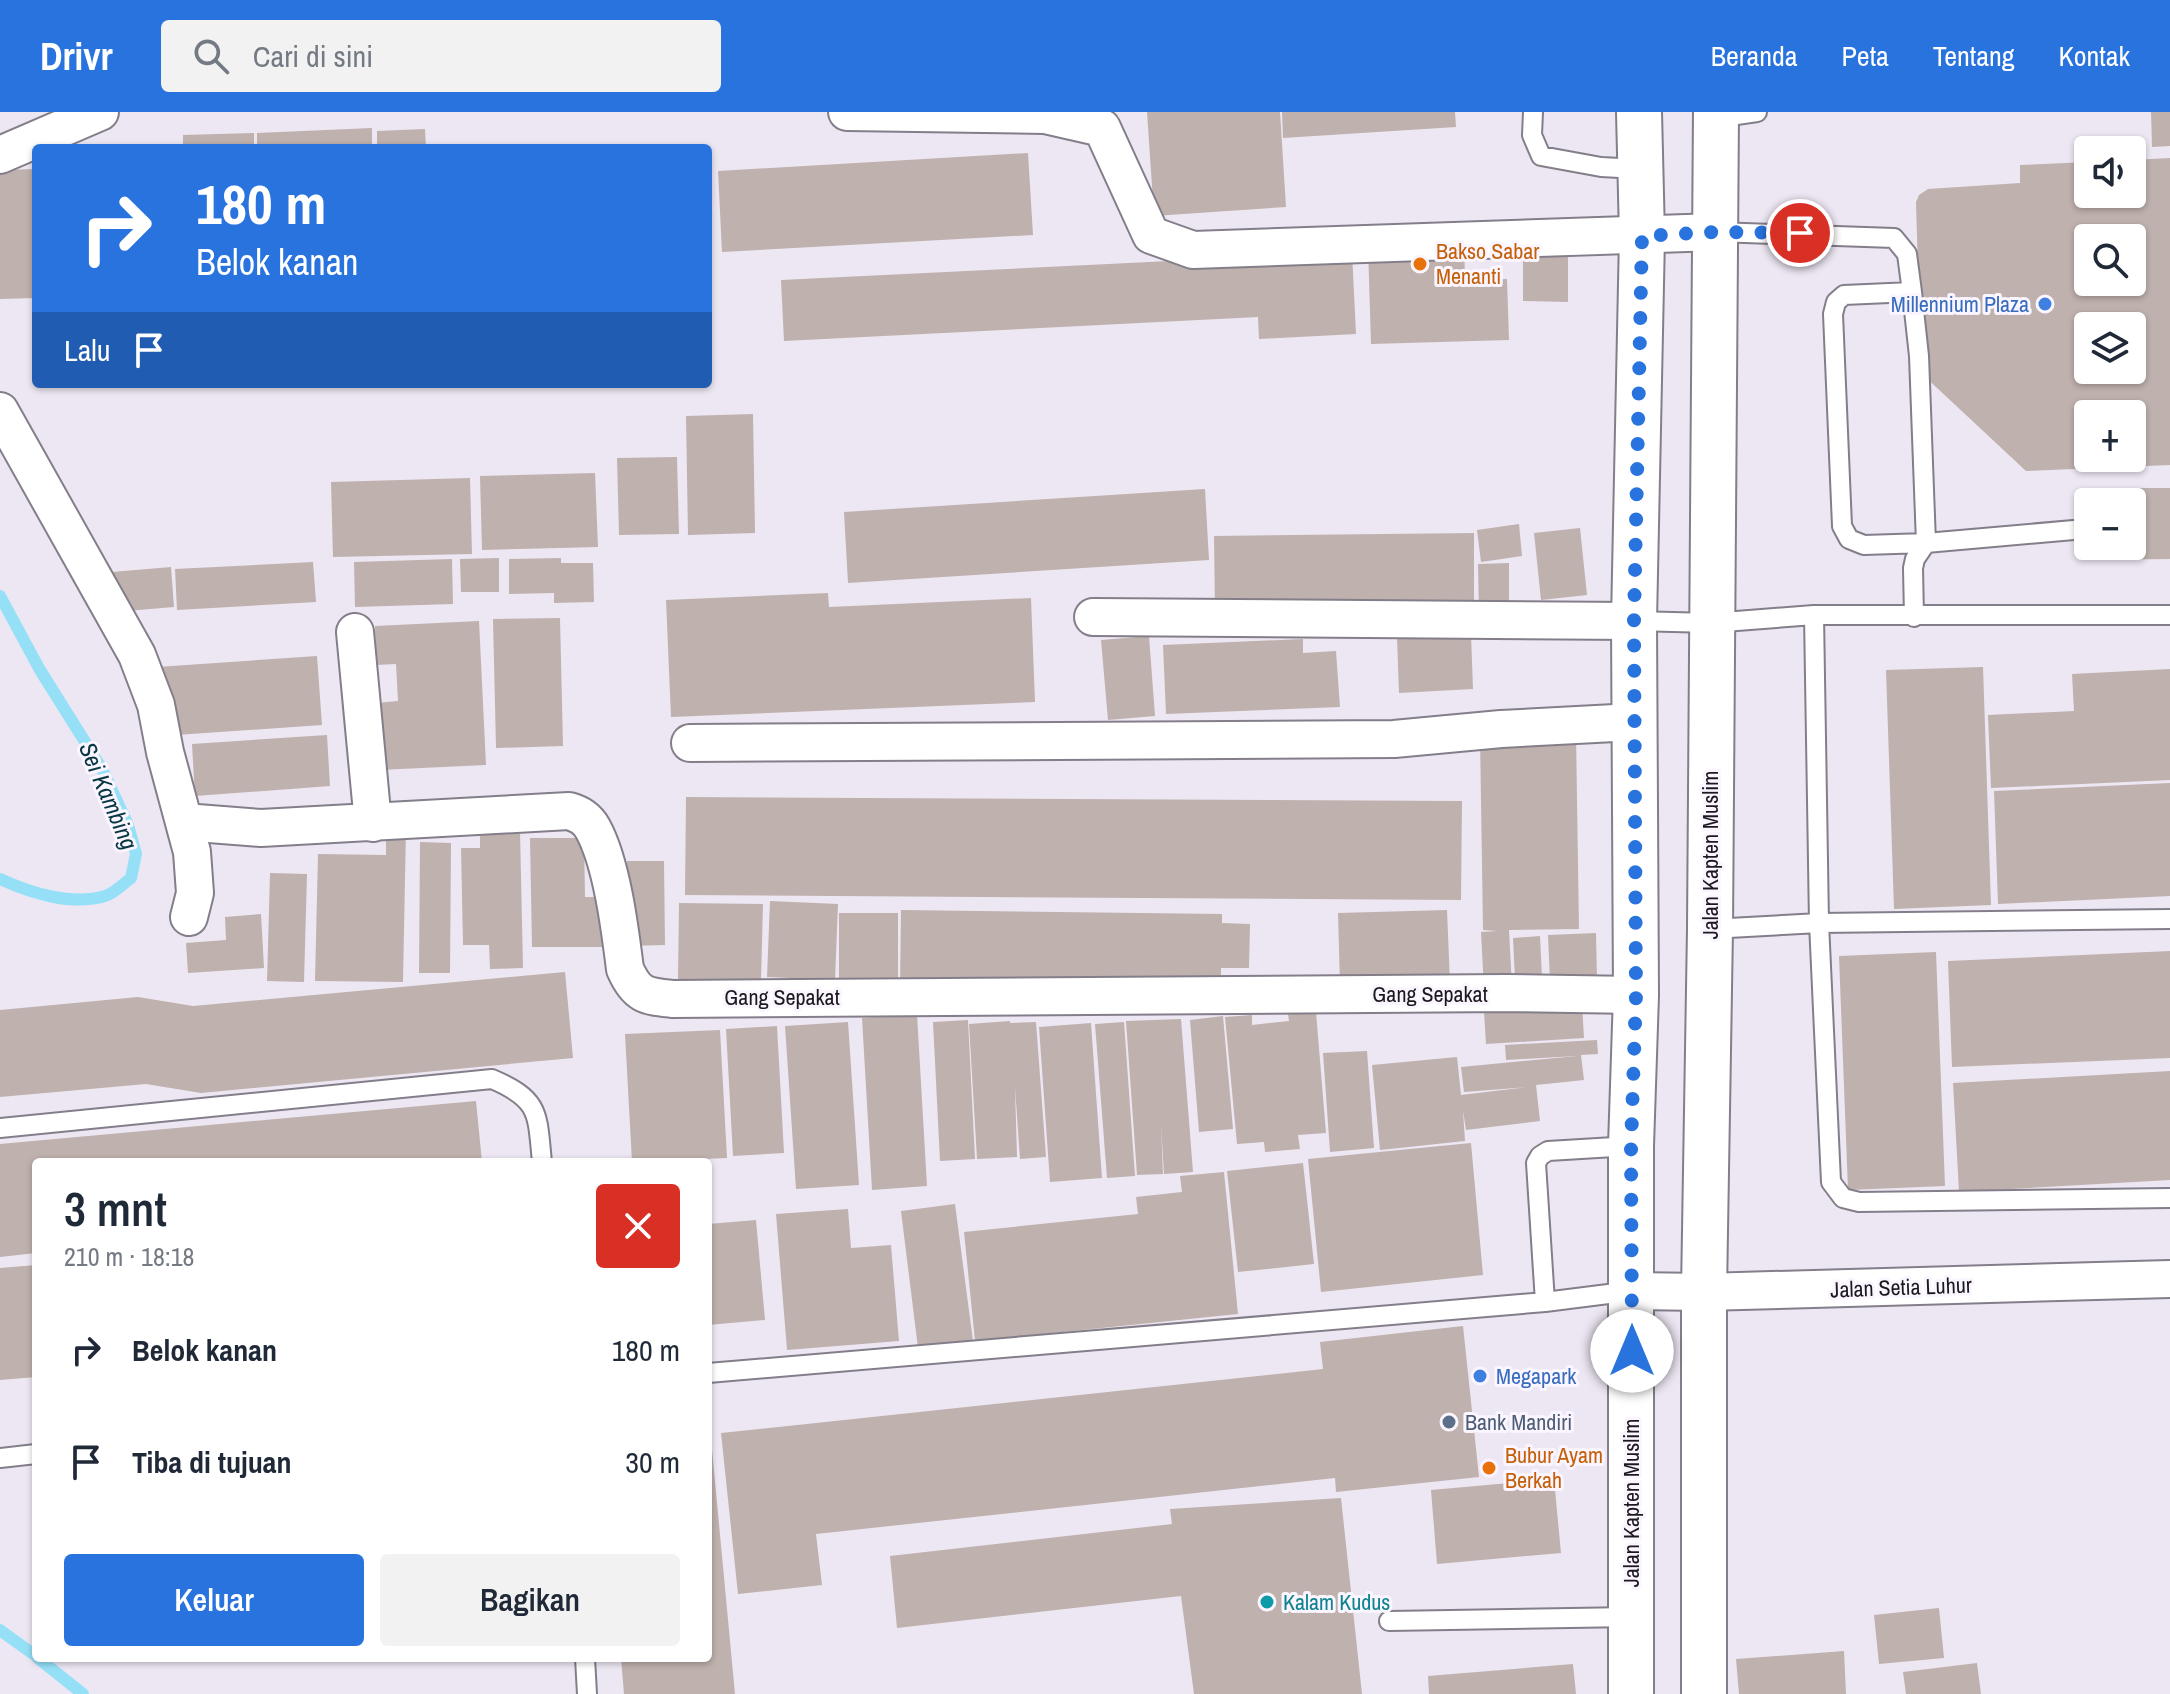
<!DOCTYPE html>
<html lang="id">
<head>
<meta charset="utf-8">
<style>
  body { margin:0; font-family:"Archivo Narrow",sans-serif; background:#f2f2f3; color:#1f2937; height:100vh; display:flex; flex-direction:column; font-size:30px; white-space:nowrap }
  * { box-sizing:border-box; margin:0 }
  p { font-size:26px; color:#747a83 }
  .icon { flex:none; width:44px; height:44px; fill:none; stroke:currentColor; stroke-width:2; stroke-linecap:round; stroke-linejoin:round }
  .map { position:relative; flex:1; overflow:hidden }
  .drawer { position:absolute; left:32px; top:1046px; width:680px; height:504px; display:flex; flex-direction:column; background:#fff; border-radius:8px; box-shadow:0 2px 6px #0004 }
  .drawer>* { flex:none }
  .hud { position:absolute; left:32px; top:32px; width:680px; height:244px; border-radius:8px; box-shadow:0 2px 6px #0004; background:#2973df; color:#fff; overflow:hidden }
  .buttons { position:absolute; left:2074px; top:24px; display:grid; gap:16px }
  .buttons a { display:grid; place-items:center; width:72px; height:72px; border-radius:8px; background:#fff; box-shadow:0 2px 6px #0004; font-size:40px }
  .pin { position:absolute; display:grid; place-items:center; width:68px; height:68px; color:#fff; margin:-34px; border:4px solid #fff; border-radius:50%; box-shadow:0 2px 8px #0007 }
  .me { position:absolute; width:88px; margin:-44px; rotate:0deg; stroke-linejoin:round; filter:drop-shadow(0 0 6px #0008) }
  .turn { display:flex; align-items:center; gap:28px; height:168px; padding:0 32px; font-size:36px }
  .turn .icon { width:104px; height:104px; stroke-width:2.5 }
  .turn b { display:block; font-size:56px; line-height:68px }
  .then { display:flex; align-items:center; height:76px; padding:0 32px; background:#0003; gap:16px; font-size:30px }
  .round { display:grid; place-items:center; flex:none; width:84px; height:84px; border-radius:8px; background:#f2f2f3 }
  .overview { display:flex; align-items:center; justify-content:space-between; height:136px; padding:0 32px }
  h1 { font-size:48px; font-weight:600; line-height:60px }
  .action { display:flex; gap:16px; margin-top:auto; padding:16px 32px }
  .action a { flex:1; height:92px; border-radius:8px; background:#2973df; color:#fff; font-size:32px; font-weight:600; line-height:92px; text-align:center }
  .action a+a { background:#f2f2f3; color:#1f2937 }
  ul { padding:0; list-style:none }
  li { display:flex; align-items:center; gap:24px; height:112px; padding:0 32px }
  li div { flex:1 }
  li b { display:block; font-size:30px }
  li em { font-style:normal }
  header { display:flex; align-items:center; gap:48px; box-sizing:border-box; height:112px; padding:0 40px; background:#2973df; color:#fff }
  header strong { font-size:38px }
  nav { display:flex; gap:44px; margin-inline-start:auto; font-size:28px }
  .search { width:560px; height:72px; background:#f2f2f3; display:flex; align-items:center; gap:20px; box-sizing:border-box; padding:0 28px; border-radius:8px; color:#747a83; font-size:30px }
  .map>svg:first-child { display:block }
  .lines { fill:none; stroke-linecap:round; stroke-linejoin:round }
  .stream { stroke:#95e0f7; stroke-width:12 }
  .building { fill:#bfb1ad; fill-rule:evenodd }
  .service-casing { stroke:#837e89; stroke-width:22 }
  .minor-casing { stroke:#837e89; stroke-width:40 }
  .primary-casing { stroke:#837e89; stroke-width:48 }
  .service { stroke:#fff; stroke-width:18 }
  .minor { stroke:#fff; stroke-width:36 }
  .primary { stroke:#fff; stroke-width:44 }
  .route { stroke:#2973df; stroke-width:14; stroke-dasharray:0 25.2 }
  .food-dot { fill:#e8710a; stroke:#faf5ff; stroke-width:3 }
  .shop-dot { fill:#3f7fe0; stroke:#faf5ff; stroke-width:3 }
  .service-dot { fill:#5c6f8a; stroke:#faf5ff; stroke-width:3 }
  .culture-dot { fill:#0f9aa8; stroke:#faf5ff; stroke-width:3 }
  .labels { text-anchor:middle; stroke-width:6; stroke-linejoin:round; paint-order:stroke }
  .food-label { font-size:22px; fill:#c56008; stroke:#faf5ff; text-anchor:start }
  .shop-label { font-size:22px; fill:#366cbe; stroke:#faf5ff; text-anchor:end }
  .street-label { font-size:22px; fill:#1b191d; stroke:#faf5ff }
  .service-label { font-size:22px; fill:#4e5e75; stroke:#faf5ff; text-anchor:start }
  .culture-label { font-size:22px; fill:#0d838f; stroke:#faf5ff; text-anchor:start }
  .water-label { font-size:24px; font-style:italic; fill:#063742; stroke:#faf5ff }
</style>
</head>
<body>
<header>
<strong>Drivr</strong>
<div class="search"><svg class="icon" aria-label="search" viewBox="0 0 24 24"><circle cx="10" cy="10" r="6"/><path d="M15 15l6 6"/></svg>Cari di sini</div>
<nav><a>Beranda</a><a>Peta</a><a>Tentang</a><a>Kontak</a></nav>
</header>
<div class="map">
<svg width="2170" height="1582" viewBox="0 0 2170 1582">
  <rect width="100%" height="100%" fill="#ede7f3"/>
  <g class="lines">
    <path class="stream" d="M 0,484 L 40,558 L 102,657 L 128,713 L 136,742 L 131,766 C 123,772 115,781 105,784 C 72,794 30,781 0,767
      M 0,1518 L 36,1544
      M 38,1546 L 83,1582"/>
  </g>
  <path class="building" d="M 1147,0 L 1280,0 L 1286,95 L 1154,104 Z
    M 1282,0 L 1455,0 L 1456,15 L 1283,26 Z
    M 2151,0 L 2170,0 L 2170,34 L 2152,35 Z
    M 372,16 L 372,36 L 257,36 L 257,21 Z
    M 425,17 L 426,36 L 377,36 L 377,19 Z
    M 254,21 L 254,36 L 183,36 L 183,23 Z
    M 1028,41 L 1033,123 L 722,140 L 718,59 Z
    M 2170,46 L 2170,353 L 2026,359 L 1921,261 L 1916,90 L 1919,83 L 1928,77 L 2020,71 L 2020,53 L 2088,50 L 2088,82 L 2132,82 L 2132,48 ZM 2088,126 L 2132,126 L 2132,170 L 2088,170 ZM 2088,214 L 2132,214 L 2132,258 L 2088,258 ZM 2088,302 L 2132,302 L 2132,346 L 2088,346 Z
    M 36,57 L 36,186 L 0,187 L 0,58 Z
    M 1464,131 L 1465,168 L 1507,167 L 1509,228 L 1371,232 L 1368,134 Z
    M 1523,134 L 1568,134 L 1568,190 L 1523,189 Z
    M 1352,140 L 1356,222 L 1259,227 L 1258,205 L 784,229 L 781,168 Z
    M 753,302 L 755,421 L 688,423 L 686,304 Z
    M 677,345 L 679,422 L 619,423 L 617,346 Z
    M 595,361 L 598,435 L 482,438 L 480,364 Z
    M 470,366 L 472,442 L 333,445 L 331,370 Z
    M 2085,376 L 2170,376 L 2170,447 L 2085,448 ZM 2088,390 L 2132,390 L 2132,434 L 2088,434 Z
    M 1205,377 L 1209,448 L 848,471 L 844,400 Z
    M 1519,412 L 1522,444 L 1481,450 L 1477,418 Z
    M 1580,416 L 1587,483 L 1541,488 L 1534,421 Z
    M 1474,421 L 1474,495 L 1215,499 L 1214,424 Z
    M 499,446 L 499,480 L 461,480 L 460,447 Z
    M 561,446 L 561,451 L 593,451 L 594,490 L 554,491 L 554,481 L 509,482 L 509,447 Z
    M 452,447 L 453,492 L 355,495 L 354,450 Z
    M 313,450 L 316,490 L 177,498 L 175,457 Z
    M 1509,451 L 1509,502 L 1479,503 L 1478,452 Z
    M 171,455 L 174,495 L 115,500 L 112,460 Z
    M 828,481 L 829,495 L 1031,486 L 1035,590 L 671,605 L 666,488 Z
    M 560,506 L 563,634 L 496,636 L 493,507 Z
    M 479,509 L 486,653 L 379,658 L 376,591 L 398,589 L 396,552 L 376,553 L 375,514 Z
    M 1471,522 L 1473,577 L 1399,581 L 1397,525 Z
    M 1149,524 L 1155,604 L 1108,608 L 1101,528 Z
    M 1303,527 L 1303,541 L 1336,539 L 1340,595 L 1166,602 L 1163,533 Z
    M 317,544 L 322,613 L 162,624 L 157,555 Z
    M 1983,555 L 1991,793 L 1894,797 L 1886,558 Z
    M 2170,557 L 2170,668 L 1991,676 L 1988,603 L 2074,599 L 2072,562 Z
    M 1576,622 L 1579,817 L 1509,818 L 1512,875 L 1484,877 L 1481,820 L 1497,819 L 1483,818 L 1480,623 Z
    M 327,623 L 330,674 L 195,684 L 192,632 Z
    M 2170,671 L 2170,784 L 1998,792 L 1994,679 Z
    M 686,685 L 1462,689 L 1461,788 L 685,783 Z
    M 386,715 L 406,715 L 403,870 L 315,869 L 318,742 L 386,743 Z
    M 520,719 L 523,856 L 490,857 L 489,833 L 463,833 L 461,736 L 480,736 L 480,720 Z
    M 530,726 L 584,726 L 585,785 L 601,785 L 602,835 L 532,835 Z
    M 420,730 L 451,731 L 450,861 L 419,861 Z
    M 627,749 L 664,749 L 665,833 L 628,834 Z
    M 270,761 L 307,762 L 304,870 L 267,869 Z
    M 770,789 L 838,792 L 835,868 L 767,865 Z
    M 679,791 L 763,792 L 761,868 L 678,867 Z
    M 901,798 L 1222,802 L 1222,811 L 1250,812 L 1249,856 L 1221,856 L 1221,880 L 900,877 Z
    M 1447,798 L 1450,871 L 1340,874 L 1338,801 Z
    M 839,801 L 898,801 L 898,872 L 839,872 Z
    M 261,802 L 264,856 L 188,861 L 186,831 L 226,828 L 225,805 Z
    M 1596,821 L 1597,868 L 1550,869 L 1548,823 Z
    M 1540,824 L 1542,866 L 1515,867 L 1513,826 Z
    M 2170,839 L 2170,946 L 1952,955 L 1948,849 Z
    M 1936,840 L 1945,1074 L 1848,1078 L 1839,844 Z
    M 565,860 L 573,946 L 201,981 L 146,972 L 0,985 L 0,898 L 138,885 L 193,894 Z
    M 1582,893 L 1584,926 L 1486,932 L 1484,899 Z
    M 1316,900 L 1326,1021 L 1298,1023 L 1300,1037 L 1265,1040 L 1264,1030 L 1237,1032 L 1225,905 L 1252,903 L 1252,913 L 1289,909 L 1288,902 Z
    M 917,902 L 927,1074 L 872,1078 L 862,906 Z
    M 1223,904 L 1233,1017 L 1199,1020 L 1190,908 Z
    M 1181,907 L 1193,1060 L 1164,1062 L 1161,1013 L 1163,1062 L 1137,1063 L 1126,909 Z
    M 968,908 L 975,1047 L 940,1049 L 933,910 Z
    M 1010,909 L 1010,911 L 1036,910 L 1046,1045 L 1020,1047 L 1015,975 L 1017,1045 L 977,1047 L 969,912 Z
    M 848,910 L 859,1073 L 796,1077 L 785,914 Z
    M 1124,910 L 1135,1064 L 1107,1066 L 1095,912 Z
    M 1091,911 L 1102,1066 L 1050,1070 L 1039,915 Z
    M 777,914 L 784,1041 L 733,1044 L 726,917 Z
    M 720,918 L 727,1046 L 632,1050 L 625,922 Z
    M 1597,928 L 1598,942 L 1581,943 L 1584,968 L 1536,973 L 1540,1009 L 1466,1018 L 1463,999 L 1465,1029 L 1380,1038 L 1372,953 L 1457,945 L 1461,983 L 1529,975 L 1464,980 L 1461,955 L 1577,944 L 1506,948 L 1505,933 Z
    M 1367,939 L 1374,1036 L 1330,1040 L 1323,941 Z
    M 2170,959 L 2170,1068 L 1959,1080 L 1953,971 Z
    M 476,989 L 482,1050 L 36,1050 L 36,1141 L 0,1145 L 0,1032 Z
    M 1471,1031 L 1483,1163 L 1321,1180 L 1308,1047 Z
    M 1303,1051 L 1314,1152 L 1238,1160 L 1227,1059 Z
    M 1224,1060 L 1238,1202 L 975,1229 L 964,1120 L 1138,1102 L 1136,1085 L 1182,1080 L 1180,1064 Z
    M 955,1092 L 973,1229 L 918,1236 L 901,1099 Z
    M 848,1097 L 851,1136 L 891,1133 L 899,1229 L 787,1238 L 776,1102 Z
    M 756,1108 L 765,1208 L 708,1213 L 708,1112 Z
    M 36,1153 L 36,1265 L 0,1268 L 0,1156 Z
    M 1463,1214 L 1479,1365 L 1336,1380 L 1335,1366 L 816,1422 L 822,1473 L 738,1482 L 721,1321 L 1323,1257 L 1320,1230 Z
    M 708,1316 L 710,1316 L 735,1582 L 624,1582 L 621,1546 L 708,1546 Z
    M 1554,1367 L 1561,1441 L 1437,1452 L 1431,1378 Z
    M 1341,1386 L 1362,1582 L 1194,1582 L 1181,1484 L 897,1516 L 890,1444 L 1172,1412 L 1170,1397 Z
    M 1939,1496 L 1944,1546 L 1879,1552 L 1874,1503 Z
    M 1844,1539 L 1846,1582 L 1739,1582 L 1736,1547 Z
    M 1977,1551 L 1981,1582 L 1906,1582 L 1903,1560 Z
    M 1573,1552 L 1576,1582 L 1429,1582 L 1428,1564 Z"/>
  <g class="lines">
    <g class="service-casing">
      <path id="service" d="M 1533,0 L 1532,23 L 1541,44 L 1601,55 L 1639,57
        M 1716,6 L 1757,0
        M 1716,120 L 1894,126 L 1907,142 L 1912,180 L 1919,244 L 1926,431 L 1915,447 L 1913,456 L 1914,505
        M 1912,180 L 1844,183 L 1836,190 L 1833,202 L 1842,414 L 1849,427 L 1864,433 L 1926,431 L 2085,417
        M 1814,503 L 1819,811 L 2170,807
        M 1634,509 L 1711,511 L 1814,503 L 2170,503
        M 1710,817 L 1819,811 L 1831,1070 L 1843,1086 L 1859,1090 L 2170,1086
        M 0,1016 L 492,967 C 541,988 537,1002 542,1050
        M 1545,1190 L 1536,1051 L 1540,1044 L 1548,1039 L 1631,1034
        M 708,1261 L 1545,1190 L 1632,1179
        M 0,1346 L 36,1342
        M 1389,1509 L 1631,1505
        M 585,1546 L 587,1582"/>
    </g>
    <g class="minor-casing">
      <path id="minor" d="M 847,0 L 1045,3 L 1102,16 L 1151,123 L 1193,138 L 1716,120
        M 0,43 L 100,0
        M 0,299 L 137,543 L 156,593 L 165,640 L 192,740 L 195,781 L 189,805
        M 1093,505 L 1634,509
        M 355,520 L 373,711
        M 690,631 L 1394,627 L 1501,617 L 1634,610
        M 184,710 L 261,716 L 569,699 C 579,702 587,706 593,717 C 612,752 620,817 625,857 C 637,884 646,884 673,887 L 1507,881 L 1636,883
        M 1632,1179 L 1704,1180 L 2170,1167"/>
    </g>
    <g class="primary-casing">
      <path id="primary" d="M 1631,1582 L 1631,1034 L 1636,883 L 1634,509 L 1642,124 L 1639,0
        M 1704,1582 L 1704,1180 L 1710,817 L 1716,0"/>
    </g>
    <use href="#service" class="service"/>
    <use href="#minor" class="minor"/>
    <use href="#primary" class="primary"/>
  </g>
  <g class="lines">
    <path class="route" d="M 1632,1239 L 1631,1034 L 1636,883 L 1634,509 L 1642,124 L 1716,120 L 1800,121"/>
  </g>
  <g class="food-dot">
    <circle cx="1420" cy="152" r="8"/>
    <circle cx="1489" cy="1356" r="8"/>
  </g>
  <g class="shop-dot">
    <circle cx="2045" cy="192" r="8"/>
    <circle cx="1480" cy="1264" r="8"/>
  </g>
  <circle class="service-dot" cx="1449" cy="1310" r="8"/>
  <circle class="culture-dot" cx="1267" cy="1490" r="8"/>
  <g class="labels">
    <g class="food-label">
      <text x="1436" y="147">Bakso Sabar<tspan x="1436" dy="25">Menanti</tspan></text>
      <text x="1505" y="1351">Bubur Ayam<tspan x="1505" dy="25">Berkah</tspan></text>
    </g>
    <g class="shop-label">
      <text x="2029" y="200">Millennium Plaza</text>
      <text x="1496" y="1272" text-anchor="start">Megapark</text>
    </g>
    <g class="street-label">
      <text transform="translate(1710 743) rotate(-90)" y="8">Jalan Kapten Muslim</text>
      <text x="1430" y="890">Gang Sepakat</text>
      <text x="782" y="893">Gang Sepakat</text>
      <text transform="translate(1901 1175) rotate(-2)" y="8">Jalan Setia Luhur</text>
      <text transform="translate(1631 1391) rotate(-90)" y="8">Jalan Kapten Muslim</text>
    </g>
    <g class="service-label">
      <text x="1465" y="1318">Bank Mandiri</text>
    </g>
    <g class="culture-label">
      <text x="1283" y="1498">Kalam Kudus</text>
    </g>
    <g class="water-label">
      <text transform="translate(108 684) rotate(67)" y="8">Sei Kambing</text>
    </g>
  </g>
</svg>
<div class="buttons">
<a><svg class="icon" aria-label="sound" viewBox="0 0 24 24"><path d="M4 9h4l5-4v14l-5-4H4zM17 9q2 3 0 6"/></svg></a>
<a><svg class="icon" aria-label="search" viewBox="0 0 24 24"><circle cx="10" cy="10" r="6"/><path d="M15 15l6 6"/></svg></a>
<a><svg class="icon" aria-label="layers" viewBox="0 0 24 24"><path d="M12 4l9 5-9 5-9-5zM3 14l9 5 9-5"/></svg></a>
<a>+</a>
<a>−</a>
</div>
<div class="pin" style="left:1800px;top:121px;background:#d93025"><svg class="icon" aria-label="arrive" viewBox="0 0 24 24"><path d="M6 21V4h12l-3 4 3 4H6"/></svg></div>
<svg class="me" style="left:1632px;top:1239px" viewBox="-20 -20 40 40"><circle r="19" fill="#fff"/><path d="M0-13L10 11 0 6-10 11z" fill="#2973df"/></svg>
<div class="hud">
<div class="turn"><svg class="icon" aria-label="right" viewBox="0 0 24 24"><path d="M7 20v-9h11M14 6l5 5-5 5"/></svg><div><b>180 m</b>Belok kanan</div></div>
<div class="then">Lalu<svg class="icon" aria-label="arrive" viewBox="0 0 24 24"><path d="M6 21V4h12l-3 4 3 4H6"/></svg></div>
</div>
<section class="drawer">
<div class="overview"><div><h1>3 mnt</h1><p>210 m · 18:18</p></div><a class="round" style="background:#d93025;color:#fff"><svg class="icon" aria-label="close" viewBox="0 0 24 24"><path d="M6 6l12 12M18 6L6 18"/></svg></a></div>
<ul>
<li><svg class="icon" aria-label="right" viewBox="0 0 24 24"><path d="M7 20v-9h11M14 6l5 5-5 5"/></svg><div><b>Belok kanan</b></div><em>180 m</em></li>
<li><svg class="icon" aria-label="arrive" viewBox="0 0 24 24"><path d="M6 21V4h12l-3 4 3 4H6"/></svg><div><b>Tiba di tujuan</b></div><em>30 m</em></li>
</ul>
<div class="action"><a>Keluar</a><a>Bagikan</a></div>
</section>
</div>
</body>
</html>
